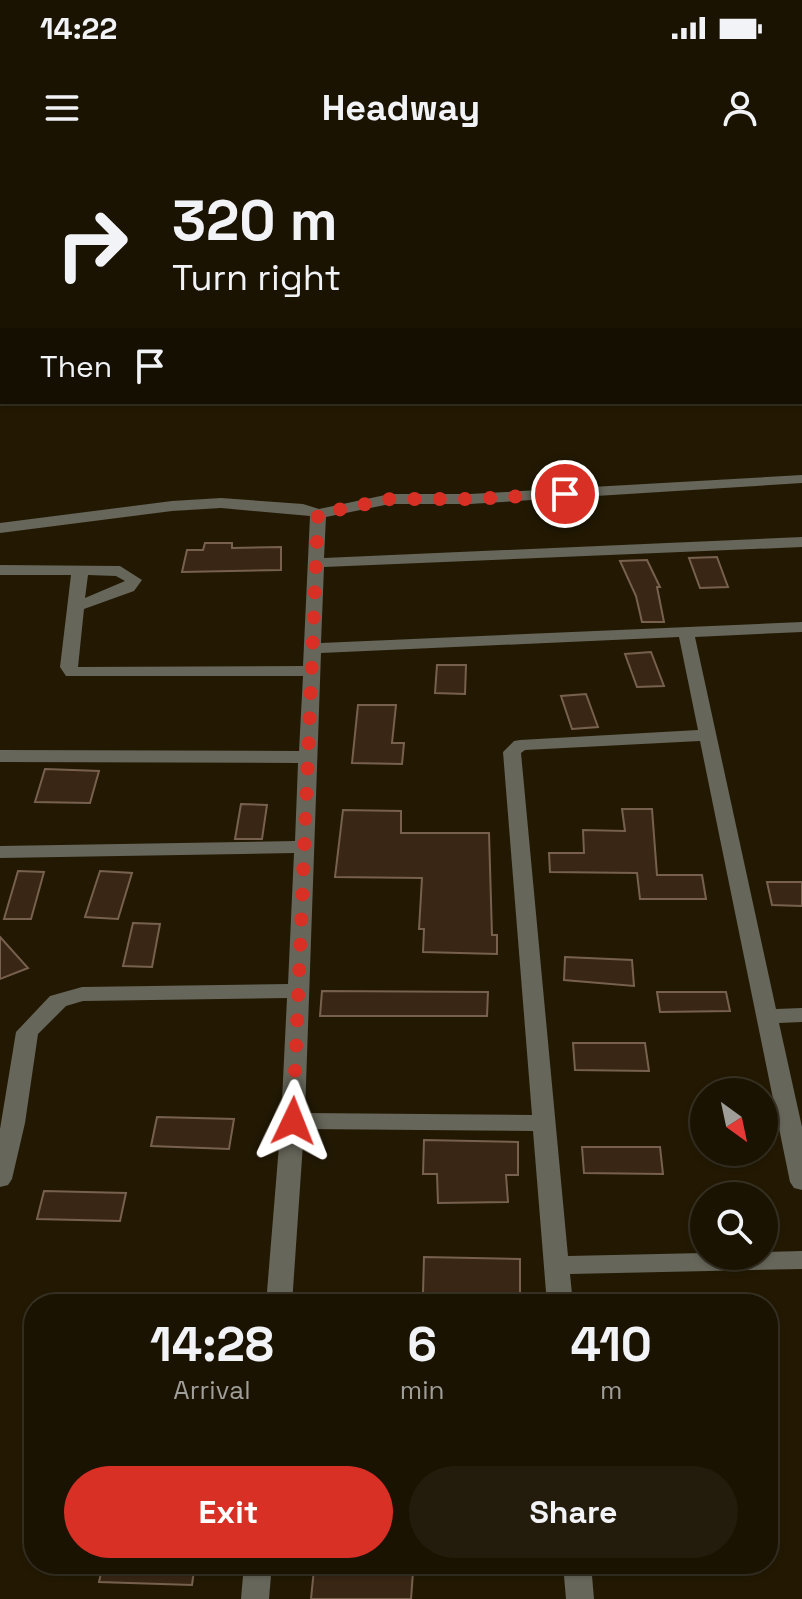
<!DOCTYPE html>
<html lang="en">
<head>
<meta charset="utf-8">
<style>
  body { margin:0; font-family:"Space Grotesk",sans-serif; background:#231c0c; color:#f1f3f6; height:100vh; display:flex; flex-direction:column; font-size:30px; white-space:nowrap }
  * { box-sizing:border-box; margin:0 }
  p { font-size:26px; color:#9f9e99 }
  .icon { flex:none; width:44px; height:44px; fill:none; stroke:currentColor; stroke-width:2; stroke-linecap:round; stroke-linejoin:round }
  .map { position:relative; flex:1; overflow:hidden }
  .drawer { position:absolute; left:24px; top:1134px; width:754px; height:280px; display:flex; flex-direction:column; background:#1a1302; border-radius:32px; box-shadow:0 2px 6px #0004,0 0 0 2px #383224 }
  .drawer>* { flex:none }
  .hud { position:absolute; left:0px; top:0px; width:802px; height:244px; box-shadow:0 2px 6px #0004,0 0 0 2px #383224; background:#1a1302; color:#f1f3f6; overflow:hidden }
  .needle { width:52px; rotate:147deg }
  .controls { position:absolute; left:690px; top:918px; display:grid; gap:16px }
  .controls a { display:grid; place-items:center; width:88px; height:88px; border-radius:50%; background:#1a1302; box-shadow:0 2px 6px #0004,0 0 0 2px #383224; font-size:40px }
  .pin { position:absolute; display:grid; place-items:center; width:68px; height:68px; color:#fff; margin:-34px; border:4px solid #fff; border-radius:50%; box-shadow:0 2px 8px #0007 }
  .me { position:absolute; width:88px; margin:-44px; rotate:2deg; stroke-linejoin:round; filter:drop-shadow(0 0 6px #0008) }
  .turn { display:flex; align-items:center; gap:28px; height:168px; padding:0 40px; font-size:36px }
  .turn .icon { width:104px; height:104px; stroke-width:2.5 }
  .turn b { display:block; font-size:56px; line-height:68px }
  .then { display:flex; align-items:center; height:76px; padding:0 40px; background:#0003; gap:16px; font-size:30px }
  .eta { display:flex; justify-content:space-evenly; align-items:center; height:136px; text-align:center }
  .eta b { font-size:48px; font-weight:700; line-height:56px }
  .button { display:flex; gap:16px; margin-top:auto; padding:16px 40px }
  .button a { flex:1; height:92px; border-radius:48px; background:#d93025; color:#fff; font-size:32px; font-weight:700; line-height:92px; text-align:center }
  .button a+a { background:#231c0c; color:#f1f3f6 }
  .status { display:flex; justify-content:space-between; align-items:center; height:56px; padding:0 40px; background:#1a1302; direction:ltr }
  .status svg { height:22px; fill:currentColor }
  header { display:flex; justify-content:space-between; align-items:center; height:104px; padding:0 40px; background:#1a1302; font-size:36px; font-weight:700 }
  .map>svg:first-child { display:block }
  .built { fill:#2d2001 }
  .building { fill:#392614; stroke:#77614e; stroke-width:2 }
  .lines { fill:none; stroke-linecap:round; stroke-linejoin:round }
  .street { fill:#66665a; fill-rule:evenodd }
  .route { stroke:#d93025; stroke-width:14; stroke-dasharray:0 25.2 }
</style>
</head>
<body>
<div class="status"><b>14:22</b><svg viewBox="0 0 49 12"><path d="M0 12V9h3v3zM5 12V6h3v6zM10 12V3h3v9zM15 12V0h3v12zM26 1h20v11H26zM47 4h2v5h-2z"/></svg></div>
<header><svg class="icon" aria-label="menu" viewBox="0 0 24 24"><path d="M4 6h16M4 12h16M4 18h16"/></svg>Headway<svg class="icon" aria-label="person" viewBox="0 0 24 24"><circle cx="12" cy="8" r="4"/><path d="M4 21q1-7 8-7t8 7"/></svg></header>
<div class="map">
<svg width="802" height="1439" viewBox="0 0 802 1439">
  <rect width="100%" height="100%" fill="#231903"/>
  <path class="built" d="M 0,0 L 285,0 L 2,2 L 2,20 Z"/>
  <path class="building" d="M 205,383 L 232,383 L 232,388 L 281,387 L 281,410 L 182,412 L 187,390 L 203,390 Z
    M 717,397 L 728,427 L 700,428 L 689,398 Z
    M 647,400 L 660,427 L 657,427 L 664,462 L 642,462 L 636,436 L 620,401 Z
    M 651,492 L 664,526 L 637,527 L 625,494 Z
    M 437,505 L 466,505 L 465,534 L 435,533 Z
    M 586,534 L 598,567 L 572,569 L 561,536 Z
    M 358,545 L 396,545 L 392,583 L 404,583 L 402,604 L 352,603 Z
    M 45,609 L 99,611 L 90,643 L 35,642 Z
    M 241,644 L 267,645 L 262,679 L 235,679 Z
    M 622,649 L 652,649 L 657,715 L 702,715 L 706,739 L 640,739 L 637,713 L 550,712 L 549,693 L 584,693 L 583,670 L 625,671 Z
    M 343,650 L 401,651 L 401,673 L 489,673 L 492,775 L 497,775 L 497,794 L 423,792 L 424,769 L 419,769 L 422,718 L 335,717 Z
    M 18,711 L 44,712 L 31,759 L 4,759 Z
    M 100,711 L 132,713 L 118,759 L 85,757 Z
    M 767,722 L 802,722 L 802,746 L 772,745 Z
    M 133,763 L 160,764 L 152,807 L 123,806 Z
    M 0,777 L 28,808 L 0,819 Z
    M 565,797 L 632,800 L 634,826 L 564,820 Z
    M 322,831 L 488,832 L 487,856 L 320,856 Z
    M 657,832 L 726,832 L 730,851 L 660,852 Z
    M 573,883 L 645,883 L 649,911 L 575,910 Z
    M 157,957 L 234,959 L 229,989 L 151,986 Z
    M 424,980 L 518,982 L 518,1015 L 506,1015 L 508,1042 L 438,1043 L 437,1014 L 423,1014 Z
    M 582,987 L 660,987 L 663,1014 L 584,1013 Z
    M 44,1031 L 126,1033 L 120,1061 L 37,1059 Z
    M 424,1097 L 520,1099 L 520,1135 L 423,1133 Z
    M 103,1404 L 195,1404 L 192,1425 L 99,1422 Z
    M 314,1409 L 413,1412 L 411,1439 L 311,1439 Z"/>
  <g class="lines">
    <path class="street" d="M 802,315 L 802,323 L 470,344 L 390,344 L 326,357 L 324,398 L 802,377 L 802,387 L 324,407 L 321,483 L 802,462 L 802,472 L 695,477 L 776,849 L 802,848 L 802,862 L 779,863 L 802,967 L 802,1030 L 794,1028 L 790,1022 L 700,581 L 525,590 L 521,593 L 568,1096 L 704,1093 L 704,1096 L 764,1096 L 764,1092 L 802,1091 L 802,1109 L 570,1114 L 573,1144 L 547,1144 L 533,971 L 304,969 L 292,1144 L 266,1144 L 281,961 L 287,838 L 83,841 L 66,846 L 38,874 L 25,963 L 12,1019 L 8,1025 L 0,1027 L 0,969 L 16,872 L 50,836 L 82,827 L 288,824 L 294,693 L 0,698 L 0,686 L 295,681 L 298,603 L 0,602 L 0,590 L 299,591 L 303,516 L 66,516 L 60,507 L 71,415 L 0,415 L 0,405 L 120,406 L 142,420 L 134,431 L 84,449 L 78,507 L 303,506 L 310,356 L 221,348 L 172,351 L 0,373 L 0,363 L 172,341 L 221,338 L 303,344 L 319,349 L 390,334 L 470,334 ZM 88,415 L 116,416 L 125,421 L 85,438 ZM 679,477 L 698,570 L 520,580 L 514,581 L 503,592 L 532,955 L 305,953 L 321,493 Z
      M 244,1404 L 272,1404 L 269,1439 L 241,1439 Z
      M 563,1404 L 591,1404 L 594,1439 L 566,1439 Z"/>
  </g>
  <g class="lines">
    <path class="route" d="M 293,961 L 318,354 L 390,339 L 470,339 L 565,334"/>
  </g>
</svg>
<div class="controls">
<a><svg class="needle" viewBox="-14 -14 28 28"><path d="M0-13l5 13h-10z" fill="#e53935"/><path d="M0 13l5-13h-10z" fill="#9f9e99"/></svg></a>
<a><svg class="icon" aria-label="search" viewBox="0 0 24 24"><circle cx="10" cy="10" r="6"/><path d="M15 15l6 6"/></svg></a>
</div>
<div class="pin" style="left:565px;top:334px;background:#d93025"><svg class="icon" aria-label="arrive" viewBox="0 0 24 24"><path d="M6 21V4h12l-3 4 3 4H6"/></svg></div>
<svg class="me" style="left:293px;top:961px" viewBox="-20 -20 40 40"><path d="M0-17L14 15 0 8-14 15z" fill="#d93025" stroke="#fff" stroke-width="4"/></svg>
<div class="hud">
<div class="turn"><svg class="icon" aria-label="right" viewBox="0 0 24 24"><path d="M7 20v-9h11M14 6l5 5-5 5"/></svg><div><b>320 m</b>Turn right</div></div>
<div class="then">Then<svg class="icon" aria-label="arrive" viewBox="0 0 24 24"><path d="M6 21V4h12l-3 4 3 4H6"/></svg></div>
</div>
<section class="drawer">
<div class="eta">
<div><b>14:28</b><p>Arrival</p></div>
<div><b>6</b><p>min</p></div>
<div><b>410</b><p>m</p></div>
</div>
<div class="button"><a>Exit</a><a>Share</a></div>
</section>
</div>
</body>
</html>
